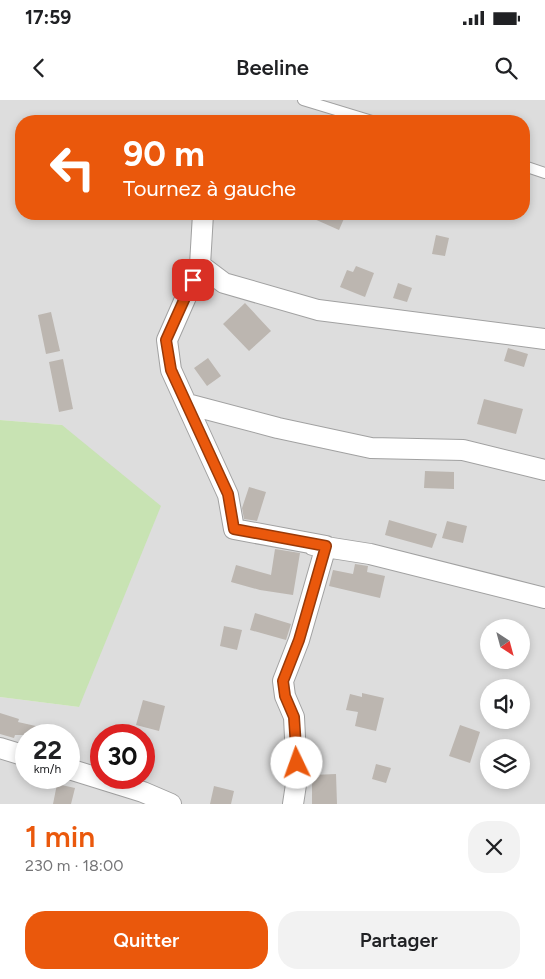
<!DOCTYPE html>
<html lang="fr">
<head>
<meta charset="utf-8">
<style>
  body { margin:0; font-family:Figtree,sans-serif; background:#f2f2f2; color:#202124; height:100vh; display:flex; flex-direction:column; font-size:19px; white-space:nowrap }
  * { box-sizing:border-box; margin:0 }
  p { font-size:16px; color:#757577 }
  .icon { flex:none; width:28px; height:28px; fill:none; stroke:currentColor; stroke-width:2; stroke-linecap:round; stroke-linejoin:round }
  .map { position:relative; height:704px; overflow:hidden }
  .drawer { display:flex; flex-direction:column; background:#fff; flex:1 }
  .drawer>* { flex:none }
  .guide { position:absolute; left:15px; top:15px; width:515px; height:105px; border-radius:20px; box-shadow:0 2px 8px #0003; background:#ea580c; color:#fff; overflow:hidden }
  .needle { width:32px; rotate:144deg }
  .buttons { position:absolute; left:480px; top:519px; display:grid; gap:10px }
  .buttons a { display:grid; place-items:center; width:50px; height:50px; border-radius:50%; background:#fff; box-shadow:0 2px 8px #0003; font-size:25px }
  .speed { position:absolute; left:15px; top:624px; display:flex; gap:10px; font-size:25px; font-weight:700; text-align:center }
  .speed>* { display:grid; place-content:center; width:65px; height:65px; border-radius:50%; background:#fff; box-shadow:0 2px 8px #0003; line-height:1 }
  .speed small { font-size:12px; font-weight:400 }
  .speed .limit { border:8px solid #d22; background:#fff; color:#111 }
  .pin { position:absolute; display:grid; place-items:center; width:42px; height:42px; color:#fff; margin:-21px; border-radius:10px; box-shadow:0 2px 8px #0006 }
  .me { position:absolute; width:55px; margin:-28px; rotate:357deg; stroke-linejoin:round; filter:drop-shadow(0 0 4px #0008) }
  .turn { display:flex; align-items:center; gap:18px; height:105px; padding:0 25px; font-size:22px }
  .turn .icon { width:65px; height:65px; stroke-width:2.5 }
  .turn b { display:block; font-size:35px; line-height:42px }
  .round { display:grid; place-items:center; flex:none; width:52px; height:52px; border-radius:20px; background:#f2f2f2 }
  .overview { display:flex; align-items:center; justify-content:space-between; height:85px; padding:0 25px }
  h1 { font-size:30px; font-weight:600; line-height:38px; color:#ea580c }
  .cta { display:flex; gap:10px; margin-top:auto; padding:10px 25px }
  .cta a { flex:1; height:58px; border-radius:20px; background:#ea580c; color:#fff; font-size:20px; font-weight:600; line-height:58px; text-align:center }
  .cta a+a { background:#f2f2f2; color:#202124 }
  .status { display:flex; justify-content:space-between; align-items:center; height:35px; padding:0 25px; background:#fff; direction:ltr }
  .status svg { height:14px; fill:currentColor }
  header { display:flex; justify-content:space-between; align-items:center; height:65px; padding:0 25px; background:#fff; font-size:22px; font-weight:600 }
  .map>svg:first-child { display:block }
  .residential { fill:#ddd; fill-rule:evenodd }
  .grass { fill:#c8e3b3 }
  .building { fill:#bcb6b0 }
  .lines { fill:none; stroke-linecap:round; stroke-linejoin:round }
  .lane-casing { stroke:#a1a1a1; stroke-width:12 }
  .street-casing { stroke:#a1a1a1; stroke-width:22 }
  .lane { stroke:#fff; stroke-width:10 }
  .street { stroke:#fff; stroke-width:20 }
  .route-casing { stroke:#983908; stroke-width:12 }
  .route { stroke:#ea580c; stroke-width:9 }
</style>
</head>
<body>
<div class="status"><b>17:59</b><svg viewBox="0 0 49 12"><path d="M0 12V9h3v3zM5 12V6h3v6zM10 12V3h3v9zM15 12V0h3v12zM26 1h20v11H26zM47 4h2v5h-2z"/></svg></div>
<header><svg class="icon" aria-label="back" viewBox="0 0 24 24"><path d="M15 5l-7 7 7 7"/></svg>Beeline<svg class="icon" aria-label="search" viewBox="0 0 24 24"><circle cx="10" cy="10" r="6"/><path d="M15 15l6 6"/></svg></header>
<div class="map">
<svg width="545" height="704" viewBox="0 0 545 704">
  <rect width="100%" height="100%" fill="#efede7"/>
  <path class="residential" d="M 0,0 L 545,0 L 545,704 L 0,704 L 0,597 L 79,607 L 62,325 L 0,320 ZM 21,21 L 524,21 L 524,114 L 21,114 ZM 489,528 L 521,528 L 521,560 L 489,560 ZM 489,588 L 521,588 L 521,620 L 489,620 ZM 26,635 L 69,635 L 69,678 L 26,678 ZM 101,635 L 144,635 L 144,678 L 101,678 ZM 489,648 L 521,648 L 521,680 L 489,680 Z"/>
  <path class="grass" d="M 0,320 L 62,325 L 161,406 L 79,607 L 0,597 Z"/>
  <path class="building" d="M 303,114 L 346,114 L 339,130 Z
    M 436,135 L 449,138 L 445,156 L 432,154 Z
    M 356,166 L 374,173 L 365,197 L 340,187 L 347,170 L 353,172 Z
    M 398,183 L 412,188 L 407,202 L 393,198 Z
    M 245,203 L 271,231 L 249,251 L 223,224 Z
    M 51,212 L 60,251 L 46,254 L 38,215 Z
    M 508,248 L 528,254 L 524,267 L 504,261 Z
    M 208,258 L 221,276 L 207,286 L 194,268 Z
    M 63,259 L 73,309 L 59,312 L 49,262 Z
    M 484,299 L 523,309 L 516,334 L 477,324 Z
    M 425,371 L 454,372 L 454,389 L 424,388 Z
    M 249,387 L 266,392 L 257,421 L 244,419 L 242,408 Z
    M 389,420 L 437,434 L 432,448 L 385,435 Z
    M 447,421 L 467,426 L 463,443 L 442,438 Z
    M 275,449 L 300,453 L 293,495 L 260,490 L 231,482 L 236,465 L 271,475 Z
    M 355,464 L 368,466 L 367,472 L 385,476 L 380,498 L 329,486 L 333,470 L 353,474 Z
    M 255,513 L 291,524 L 286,540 L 250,530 Z
    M 224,526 L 242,530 L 237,550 L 220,546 Z
    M 362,593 L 384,598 L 376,631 L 355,626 L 358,612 L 346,610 L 350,594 L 362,597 Z
    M 143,600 L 165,606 L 159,631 L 136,625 Z
    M 0,613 L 19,619 L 18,622 L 49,629 L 48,635 L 15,635 L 14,638 L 0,634 Z
    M 460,625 L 480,632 L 470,663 L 449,656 Z
    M 376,664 L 391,668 L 386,683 L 372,679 Z
    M 336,674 L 337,704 L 312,704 L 312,675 Z
    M 57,684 L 75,688 L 71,704 L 53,704 Z
    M 214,686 L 234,691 L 231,704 L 210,704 Z"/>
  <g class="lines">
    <g class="lane-casing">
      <path id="lane" d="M 303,0 L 372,21
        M 524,66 L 545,73"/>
    </g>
    <g class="street-casing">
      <path id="street" d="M 203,114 L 200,165 L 167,240 L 171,270 L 228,395 L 234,429 L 326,446 L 299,540 L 283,581 L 285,596 L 294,617 L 297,678 L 293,704
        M 200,165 L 224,183 L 318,210 L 545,239
        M 187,304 L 278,328 L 371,348 L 463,350 L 545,370
        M 313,445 L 370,454 L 545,498
        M 0,648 L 26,656
        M 69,669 L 143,692 L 171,704"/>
    </g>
    <use href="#lane" class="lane"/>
    <use href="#street" class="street"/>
  </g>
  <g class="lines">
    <g class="route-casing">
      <path id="route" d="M 193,180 L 166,240 L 171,270 L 228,394 L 234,429 L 326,446 L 299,540 L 283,581 L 285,596 L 294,617 L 297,663"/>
    </g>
    <use href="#route" class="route"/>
  </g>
</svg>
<div class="buttons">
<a><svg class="needle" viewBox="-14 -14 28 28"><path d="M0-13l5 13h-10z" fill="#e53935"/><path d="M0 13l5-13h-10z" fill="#757577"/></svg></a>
<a><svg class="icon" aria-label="sound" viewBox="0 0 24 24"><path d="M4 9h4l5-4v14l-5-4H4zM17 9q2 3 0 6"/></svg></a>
<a><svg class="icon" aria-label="layers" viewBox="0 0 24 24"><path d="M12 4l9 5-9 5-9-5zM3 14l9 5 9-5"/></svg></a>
</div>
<div class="speed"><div>22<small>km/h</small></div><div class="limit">30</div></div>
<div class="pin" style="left:193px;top:180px;background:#d93025"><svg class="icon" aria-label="arrive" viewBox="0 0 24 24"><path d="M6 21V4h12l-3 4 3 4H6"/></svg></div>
<svg class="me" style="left:297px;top:663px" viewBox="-20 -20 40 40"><circle r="19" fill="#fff"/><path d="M0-13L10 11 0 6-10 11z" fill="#ea580c"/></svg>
<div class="guide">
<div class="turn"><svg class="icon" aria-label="left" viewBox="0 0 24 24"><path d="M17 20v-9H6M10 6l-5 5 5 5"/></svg><div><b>90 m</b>Tournez à gauche</div></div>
</div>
</div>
<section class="drawer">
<div class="overview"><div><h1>1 min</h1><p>230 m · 18:00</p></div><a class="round"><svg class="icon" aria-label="close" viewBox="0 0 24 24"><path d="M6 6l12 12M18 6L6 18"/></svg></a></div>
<div class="cta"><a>Quitter</a><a>Partager</a></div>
</section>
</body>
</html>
